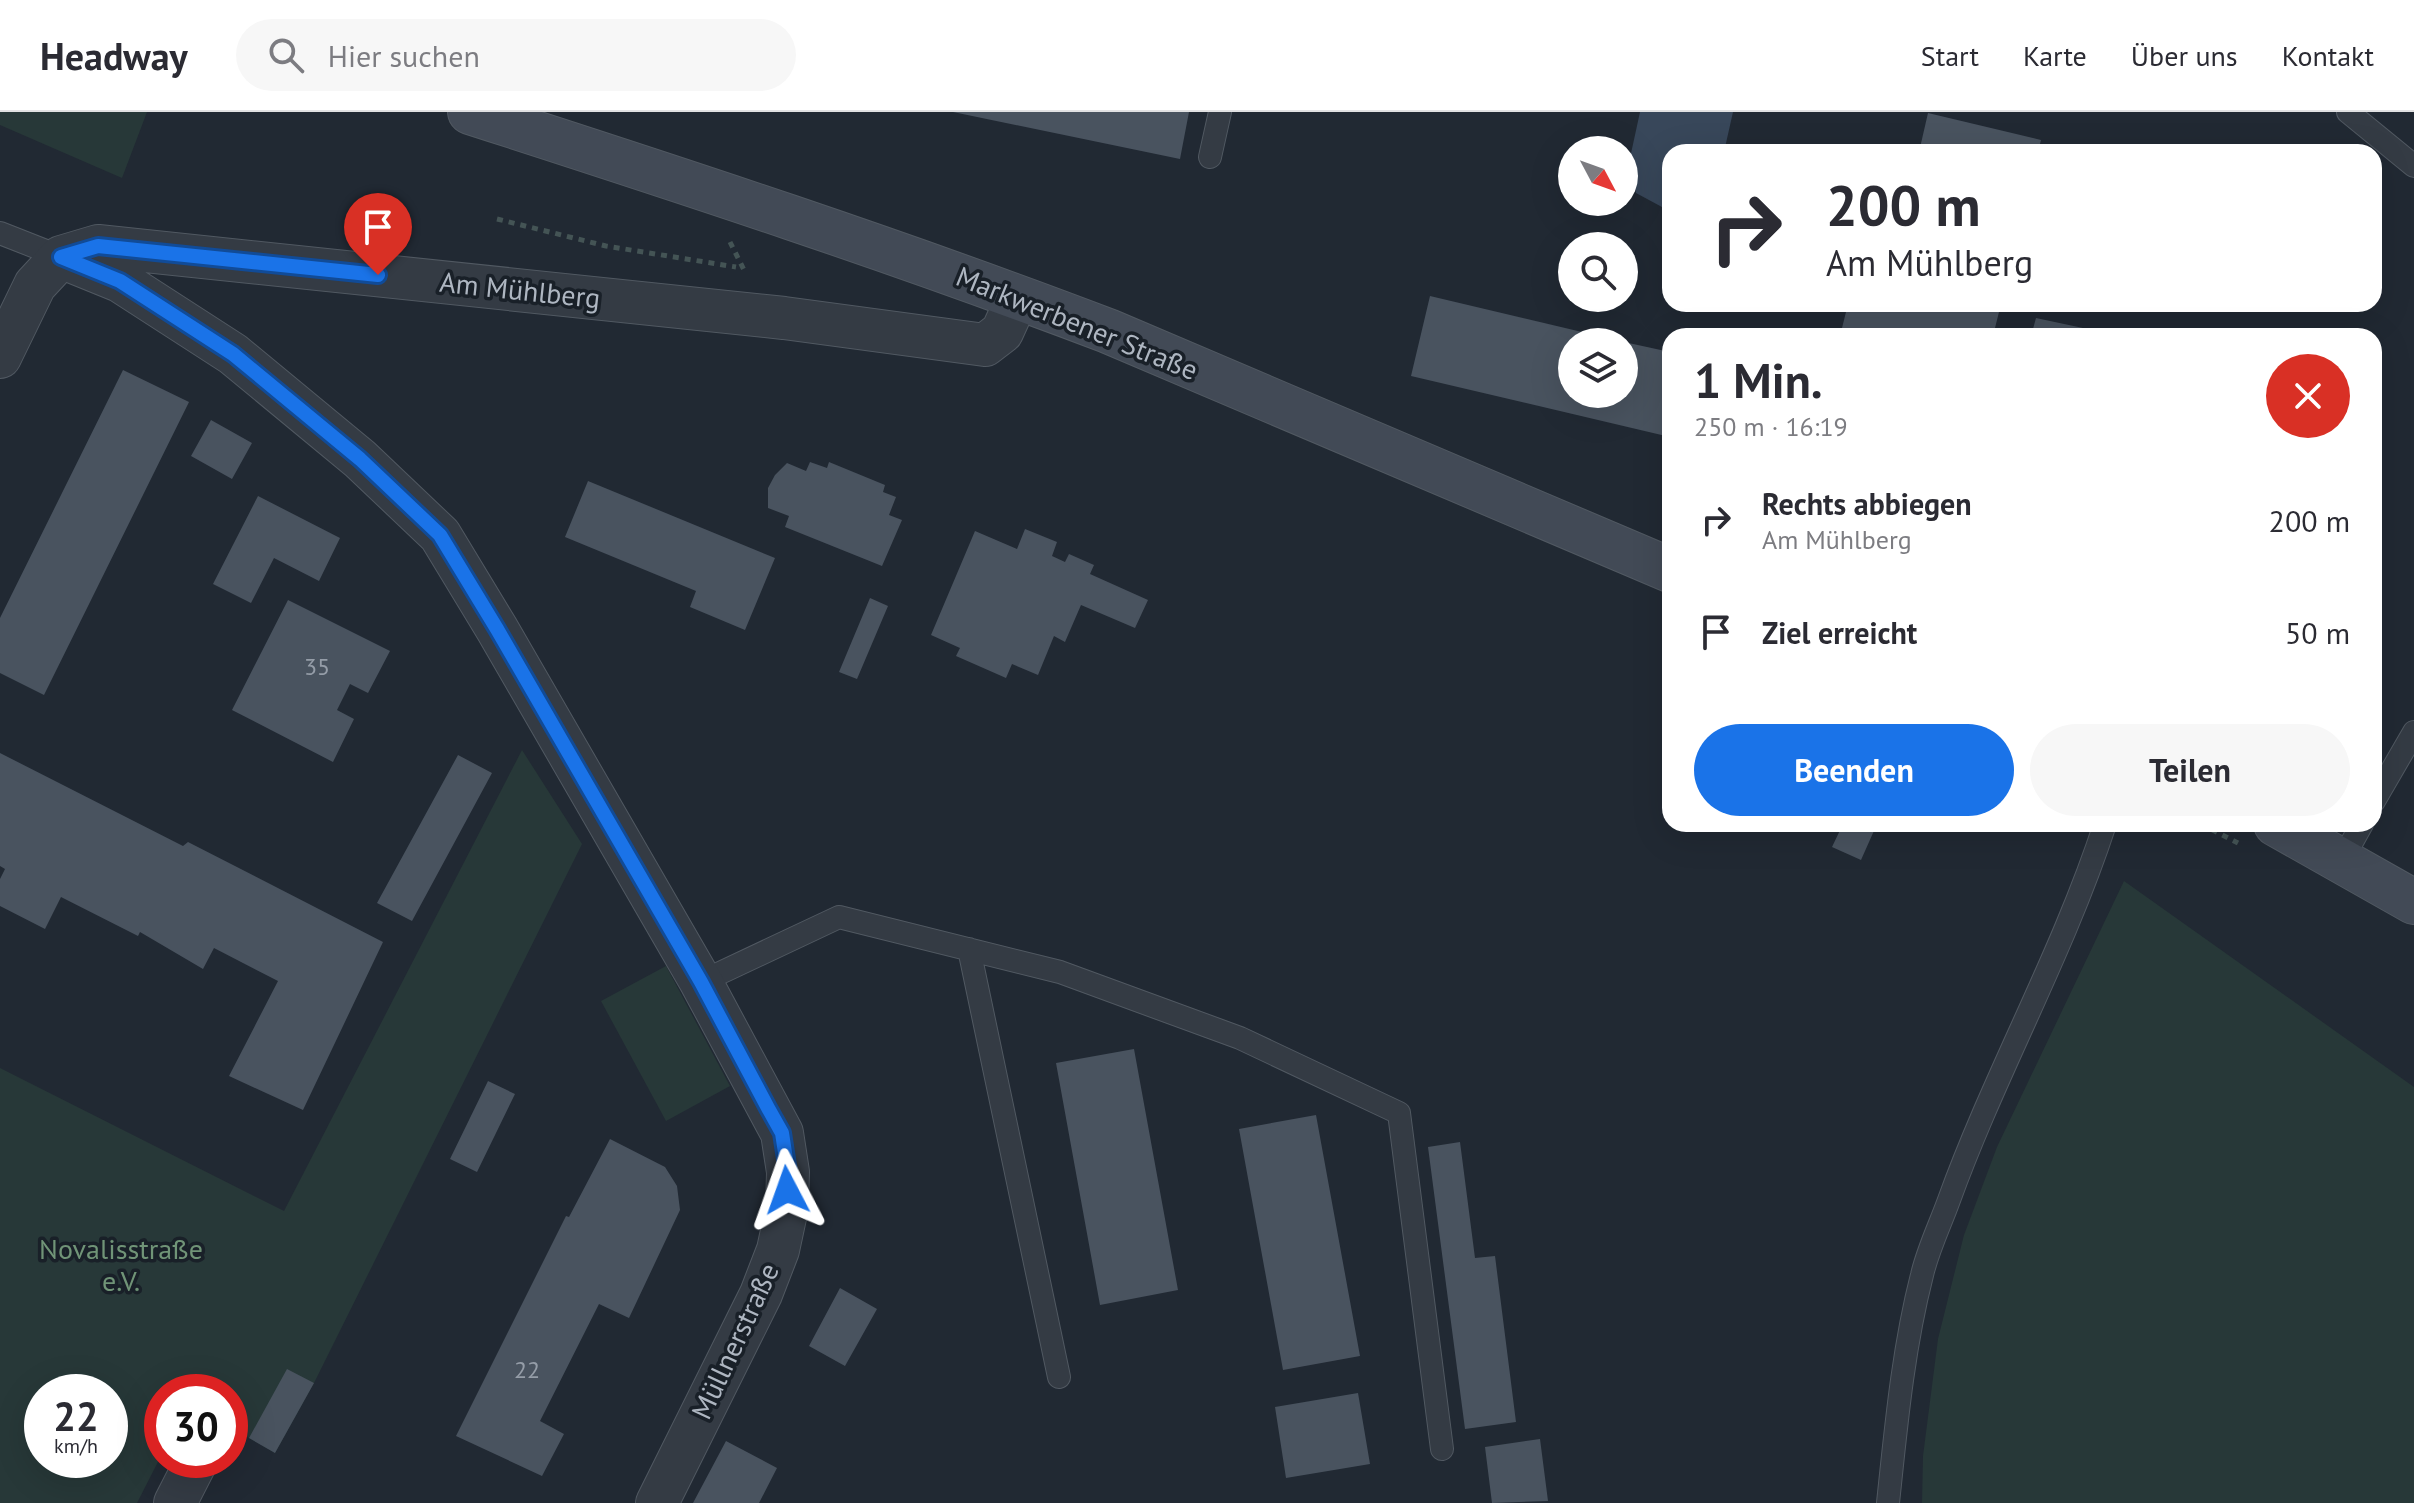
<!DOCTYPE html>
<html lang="de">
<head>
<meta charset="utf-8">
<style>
  body { margin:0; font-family:"PT Sans",sans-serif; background:#f7f7f7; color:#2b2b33; height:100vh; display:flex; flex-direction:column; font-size:30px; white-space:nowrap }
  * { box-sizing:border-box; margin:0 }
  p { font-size:26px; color:#7c7c81 }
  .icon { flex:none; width:44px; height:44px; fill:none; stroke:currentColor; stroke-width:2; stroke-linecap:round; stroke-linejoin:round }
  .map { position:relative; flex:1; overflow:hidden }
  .drawer { position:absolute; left:1662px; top:216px; width:720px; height:504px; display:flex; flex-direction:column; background:#fff; border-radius:24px; box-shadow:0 8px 32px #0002 }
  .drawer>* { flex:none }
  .guide { position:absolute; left:1662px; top:32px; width:720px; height:168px; border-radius:24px; box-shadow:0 8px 32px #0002; background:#fff; color:#2b2b33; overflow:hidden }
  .needle { width:52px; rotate:131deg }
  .controls { position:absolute; left:1558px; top:24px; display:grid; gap:16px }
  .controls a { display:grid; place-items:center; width:80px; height:80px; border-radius:50%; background:#fff; box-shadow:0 8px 32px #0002; font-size:40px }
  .speed { position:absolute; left:24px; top:1262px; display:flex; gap:16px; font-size:40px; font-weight:700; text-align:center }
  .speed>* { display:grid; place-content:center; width:104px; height:104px; border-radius:50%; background:#fff; box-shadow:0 8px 32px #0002; line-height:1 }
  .speed small { font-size:20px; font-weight:400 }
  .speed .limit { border:12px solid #d22; background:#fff; color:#111 }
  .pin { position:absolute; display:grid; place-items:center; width:68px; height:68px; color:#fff; margin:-82px -34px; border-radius:50% 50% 50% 0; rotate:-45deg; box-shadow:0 0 8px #0007 }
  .pin .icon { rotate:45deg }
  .me { position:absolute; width:88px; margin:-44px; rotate:356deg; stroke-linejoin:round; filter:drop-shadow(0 0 6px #0008) }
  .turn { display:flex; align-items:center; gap:28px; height:168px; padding:0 32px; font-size:36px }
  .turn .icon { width:104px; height:104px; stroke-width:2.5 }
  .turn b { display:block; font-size:56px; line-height:68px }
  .round { display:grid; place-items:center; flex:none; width:84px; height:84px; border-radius:42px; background:#f7f7f7 }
  .summary { display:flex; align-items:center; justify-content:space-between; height:136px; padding:0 32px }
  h1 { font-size:48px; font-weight:700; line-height:60px }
  .button { display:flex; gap:16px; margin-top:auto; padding:16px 32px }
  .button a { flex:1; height:92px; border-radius:48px; background:#1a73e8; color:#fff; font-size:32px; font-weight:700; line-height:92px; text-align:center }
  .button a+a { background:#f7f7f7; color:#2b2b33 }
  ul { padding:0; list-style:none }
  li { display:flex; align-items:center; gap:24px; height:112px; padding:0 32px }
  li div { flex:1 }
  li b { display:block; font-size:30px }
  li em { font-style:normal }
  header { display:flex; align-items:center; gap:48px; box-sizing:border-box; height:112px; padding:0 40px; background:#fff; border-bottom:2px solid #e1e1e2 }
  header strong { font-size:38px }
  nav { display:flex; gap:44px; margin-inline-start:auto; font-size:28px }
  .search { width:560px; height:72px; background:#f7f7f7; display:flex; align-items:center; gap:20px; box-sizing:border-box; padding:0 28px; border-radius:44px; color:#7c7c81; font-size:30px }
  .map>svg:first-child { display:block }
  .green { fill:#273838; fill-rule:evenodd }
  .water { fill:#38475a }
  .building { fill:#49535f }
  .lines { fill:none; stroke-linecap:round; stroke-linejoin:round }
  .service-casing { stroke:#515962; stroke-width:24 }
  .minor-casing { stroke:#515962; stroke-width:44 }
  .secondary-casing { stroke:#515962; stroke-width:46 }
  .path { stroke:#445455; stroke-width:5; stroke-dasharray:6 6; stroke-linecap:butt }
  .service { stroke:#343b44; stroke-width:22 }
  .minor { stroke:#343b44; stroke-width:42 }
  .secondary { stroke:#424a56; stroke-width:44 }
  .route-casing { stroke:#114b97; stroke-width:20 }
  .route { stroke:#1a73e8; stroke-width:14 }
  .labels { text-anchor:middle; stroke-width:7; stroke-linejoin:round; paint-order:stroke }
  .number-label { font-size:24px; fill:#959da8 }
  .street-label { font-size:28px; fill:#aeb6c1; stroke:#192028 }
  .park-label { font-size:28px; fill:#709477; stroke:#192028 }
</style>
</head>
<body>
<header>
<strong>Headway</strong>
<div class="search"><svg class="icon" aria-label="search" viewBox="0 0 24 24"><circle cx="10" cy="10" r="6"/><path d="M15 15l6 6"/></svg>Hier suchen</div>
<nav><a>Start</a><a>Karte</a><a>Über uns</a><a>Kontakt</a></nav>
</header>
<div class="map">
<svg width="2414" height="1391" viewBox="0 0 2414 1391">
  <rect width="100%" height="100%" fill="#212933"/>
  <path class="green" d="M 0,0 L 147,0 L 122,66 L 0,13 Z
    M 522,638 L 582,732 L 314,1271 L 275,1341 L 230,1315 L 230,1280 L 162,1280 L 162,1342 L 137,1391 L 0,1391 L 0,956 L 284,1099 ZM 42,1280 L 110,1280 L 110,1348 L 42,1348 Z
    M 2124,769 L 2414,975 L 2414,1391 L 1922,1391 L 1923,1344 L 1938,1227 L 1964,1123 L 1997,1035 Z
    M 666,854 L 730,974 L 666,1009 L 601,889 Z"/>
  <path class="water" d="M 1640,0 L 1733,0 L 1724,40 L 1670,40 L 1670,95 L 1662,95 L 1636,81 L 1630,46 Z"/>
  <path class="building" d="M 953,0 L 1189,0 L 1180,47 Z
    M 1928,1 L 2041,28 L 2038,40 L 1919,40 Z
    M 1430,184 L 1620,229 L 1572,230 L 1572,282 L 1624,282 L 1624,230 L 1670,240 L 1670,325 L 1411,264 Z
    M 1848,192 L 2001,192 L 1993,224 L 1840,224 Z
    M 2036,206 L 2097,219 L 2096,224 L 2031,224 Z
    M 123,258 L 189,290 L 44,583 L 0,561 L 0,506 Z
    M 211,308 L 252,331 L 232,367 L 191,344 Z
    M 810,350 L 827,356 L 829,350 L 885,373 L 883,380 L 896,385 L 889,403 L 902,408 L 882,454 L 785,415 L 789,404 L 768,396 L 768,376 L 775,363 L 787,351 L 806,359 Z
    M 588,369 L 775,446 L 745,518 L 690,495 L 696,479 L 565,425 Z
    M 258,384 L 340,426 L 319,469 L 274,446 L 251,491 L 213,472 Z
    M 1025,417 L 1057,430 L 1052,444 L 1065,450 L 1069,442 L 1094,453 L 1090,462 L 1148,488 L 1135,516 L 1081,493 L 1065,530 L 1054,524 L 1038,563 L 1012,552 L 1006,566 L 956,544 L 960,536 L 931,523 L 975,419 L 1017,437 Z
    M 870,486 L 888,494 L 857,567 L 839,560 Z
    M 288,488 L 390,539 L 368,581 L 350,572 L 337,598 L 354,607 L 333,650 L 232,598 Z
    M 0,641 L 183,734 L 188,730 L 383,830 L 303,998 L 229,964 L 278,869 L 214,836 L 203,857 L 140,820 L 138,824 L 61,785 L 45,817 L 0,794 L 0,767 L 5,757 L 0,754 Z
    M 458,643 L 492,661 L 412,809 L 377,791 Z
    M 1843,712 L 1877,712 L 1861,748 L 1832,735 Z
    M 1134,937 L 1178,1178 L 1100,1193 L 1056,951 Z
    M 488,969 L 515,982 L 477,1060 L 450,1047 Z
    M 1316,1003 L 1360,1244 L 1283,1258 L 1239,1017 Z
    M 610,1027 L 665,1055 L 677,1074 L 680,1098 L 629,1206 L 599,1192 L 540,1309 L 564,1322 L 542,1364 L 456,1324 L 566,1104 L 569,1105 Z
    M 1460,1030 L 1475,1146 L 1495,1144 L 1516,1310 L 1465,1317 L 1428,1035 Z
    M 840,1176 L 877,1197 L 845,1254 L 809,1234 Z
    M 287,1257 L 314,1271 L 275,1341 L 249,1326 Z
    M 1358,1281 L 1370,1352 L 1286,1366 L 1275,1295 Z
    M 1540,1327 L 1548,1389 L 1492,1391 L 1485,1335 Z
    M 726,1329 L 777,1356 L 759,1391 L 693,1391 Z"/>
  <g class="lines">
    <g class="service-casing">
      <path id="service" d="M 2348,0 L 2414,54
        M 1210,45 L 1220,0
        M 0,121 L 61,145
        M 2374,689 L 2414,620
        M 2342,748 L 2362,712
        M 969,837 L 1059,1265
        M 701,870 L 839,805 L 1060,860 L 1240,926 L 1399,1001 L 1442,1337
        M 1888,1391 C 1896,1315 1903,1237 1922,1163 C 1928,1137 1940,1113 1949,1088 C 1995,961 2063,841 2105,712"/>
    </g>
    <g class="minor-casing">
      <path id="minor" d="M 61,145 L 120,169 L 233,242 L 360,347 L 440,423 L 497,517 L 701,870 L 782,1021 L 788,1060 L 787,1096 L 778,1138 L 761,1182 L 657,1391
        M 0,245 L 35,173 L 61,145 L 98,134 L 784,206 L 985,233 L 1002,220 L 1018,185
        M 175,1391 L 197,1348"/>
    </g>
    <g class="secondary-casing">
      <path id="secondary" d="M 470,0 C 684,69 898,139 1108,219 L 1670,458
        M 2276,712 L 2414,790"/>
    </g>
    <path class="path" d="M 497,107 L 606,134 L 736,155
      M 730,130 L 745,160
      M 2201,712 L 2238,731"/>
    <use href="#service" class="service"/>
    <use href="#minor" class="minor"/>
    <use href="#secondary" class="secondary"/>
  </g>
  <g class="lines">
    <g class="route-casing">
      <path id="route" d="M 378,163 L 98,134 L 61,145 L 120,169 L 233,242 L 360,347 L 440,423 L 497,517 L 701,870 L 768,996 L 782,1021 L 788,1060 L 787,1078"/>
    </g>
    <use href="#route" class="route"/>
  </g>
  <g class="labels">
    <g class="number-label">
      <text x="317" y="563">35</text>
      <text x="527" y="1266">22</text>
    </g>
    <g class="street-label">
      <text transform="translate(520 178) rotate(6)" y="10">Am Mühlberg</text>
      <text transform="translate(1077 211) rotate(22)" y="10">Markwerbener Straße</text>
      <text transform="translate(735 1229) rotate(-65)" y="10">Müllnerstraße</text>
    </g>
    <g class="park-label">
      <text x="121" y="1147">Novalisstraße<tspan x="121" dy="32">e.V.</tspan></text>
    </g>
  </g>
</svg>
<div class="controls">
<a><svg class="needle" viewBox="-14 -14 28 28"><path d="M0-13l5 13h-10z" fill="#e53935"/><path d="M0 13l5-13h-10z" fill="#7c7c81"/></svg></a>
<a><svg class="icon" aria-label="search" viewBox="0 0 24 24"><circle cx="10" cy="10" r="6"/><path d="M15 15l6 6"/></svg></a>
<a><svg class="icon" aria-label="layers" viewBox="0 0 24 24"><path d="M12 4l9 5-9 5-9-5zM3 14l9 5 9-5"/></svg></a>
</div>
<div class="speed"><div>22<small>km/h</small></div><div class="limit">30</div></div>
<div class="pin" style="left:378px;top:163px;background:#d93025"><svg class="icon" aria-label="arrive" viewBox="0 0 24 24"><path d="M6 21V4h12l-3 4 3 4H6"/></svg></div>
<svg class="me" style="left:787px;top:1078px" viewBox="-20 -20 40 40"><path d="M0-17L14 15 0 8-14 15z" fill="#1a73e8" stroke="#fff" stroke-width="4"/></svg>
<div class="guide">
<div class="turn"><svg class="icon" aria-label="right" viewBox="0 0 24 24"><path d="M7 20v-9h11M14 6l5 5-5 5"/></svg><div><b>200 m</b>Am Mühlberg</div></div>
</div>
<section class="drawer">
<div class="summary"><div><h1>1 Min.</h1><p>250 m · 16:19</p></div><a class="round" style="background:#d93025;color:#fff"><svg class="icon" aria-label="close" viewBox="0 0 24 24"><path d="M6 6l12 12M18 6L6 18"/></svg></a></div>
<ul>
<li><svg class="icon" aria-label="right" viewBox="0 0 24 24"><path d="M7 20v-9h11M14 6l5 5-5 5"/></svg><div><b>Rechts abbiegen</b><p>Am Mühlberg</p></div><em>200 m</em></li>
<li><svg class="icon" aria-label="arrive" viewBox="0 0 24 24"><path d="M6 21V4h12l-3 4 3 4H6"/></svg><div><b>Ziel erreicht</b></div><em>50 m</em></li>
</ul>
<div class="button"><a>Beenden</a><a>Teilen</a></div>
</section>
</div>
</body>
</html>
